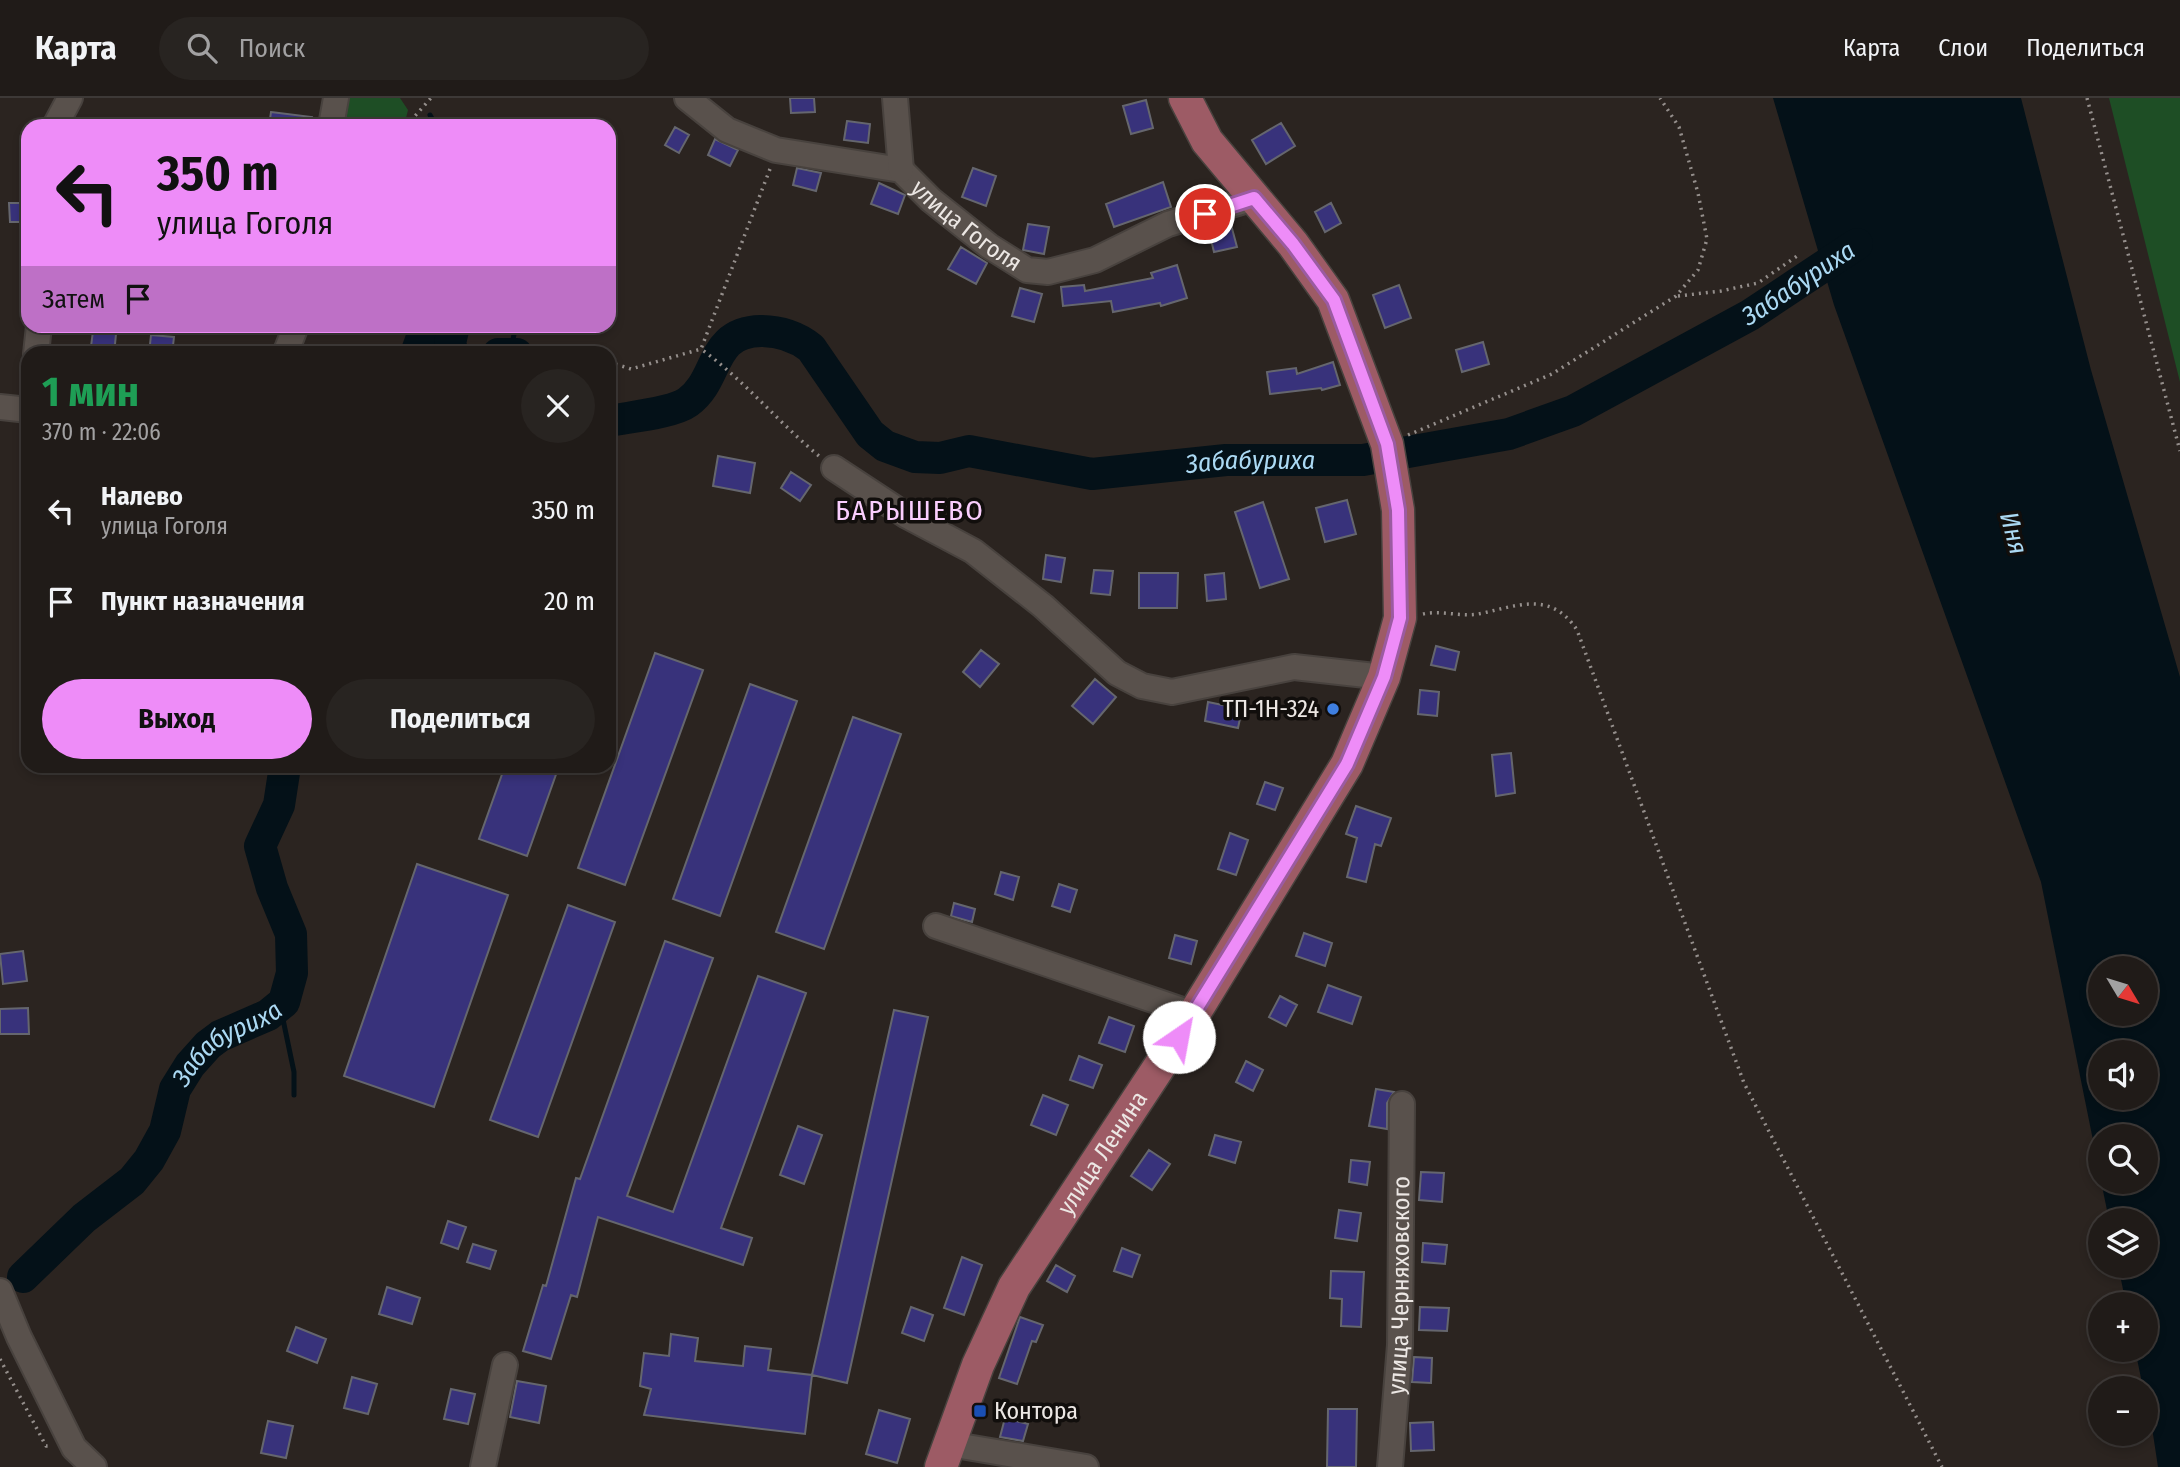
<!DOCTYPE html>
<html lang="ru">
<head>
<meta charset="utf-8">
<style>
  body { margin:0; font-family:"Fira Sans Condensed",sans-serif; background:#282421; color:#f1f3f6; height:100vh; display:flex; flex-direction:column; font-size:26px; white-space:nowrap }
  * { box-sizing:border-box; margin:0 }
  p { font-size:23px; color:#a2a1a2 }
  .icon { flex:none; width:38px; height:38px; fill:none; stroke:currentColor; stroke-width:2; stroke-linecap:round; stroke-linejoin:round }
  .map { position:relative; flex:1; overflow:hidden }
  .drawer { position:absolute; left:21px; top:248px; width:595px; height:427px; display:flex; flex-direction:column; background:#201b18; border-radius:21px; box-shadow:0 4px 10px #0003,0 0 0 2px #3d3937 }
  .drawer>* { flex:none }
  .hud { position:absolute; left:21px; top:21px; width:595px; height:214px; border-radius:21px; box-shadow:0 4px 10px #0003,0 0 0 2px #3d3937; background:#ee8cf8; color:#111; overflow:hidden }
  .needle { width:46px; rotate:128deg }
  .tools { position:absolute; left:2088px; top:858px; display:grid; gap:14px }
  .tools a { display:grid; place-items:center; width:70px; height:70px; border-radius:50%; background:#201b18; box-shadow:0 4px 10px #0003,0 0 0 2px #3d3937; font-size:35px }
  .pin { position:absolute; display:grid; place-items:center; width:60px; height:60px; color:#fff; margin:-30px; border:4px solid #fff; border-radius:50%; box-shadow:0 2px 7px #0007 }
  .me { position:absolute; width:77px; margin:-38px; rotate:33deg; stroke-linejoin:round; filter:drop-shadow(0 0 5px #0008) }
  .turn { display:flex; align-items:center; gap:24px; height:147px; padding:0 21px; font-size:32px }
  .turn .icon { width:91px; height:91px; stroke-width:2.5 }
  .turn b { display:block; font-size:49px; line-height:60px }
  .then { display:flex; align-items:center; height:66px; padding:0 21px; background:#0003; gap:14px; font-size:26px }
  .round { display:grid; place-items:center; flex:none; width:74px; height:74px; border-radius:37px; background:#282421 }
  .head { display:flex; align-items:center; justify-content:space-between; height:119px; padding:0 21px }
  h1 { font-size:42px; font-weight:700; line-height:52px; color:#1e9e55 }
  .primary-button { display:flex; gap:14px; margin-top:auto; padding:14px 21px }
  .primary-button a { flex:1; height:80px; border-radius:42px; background:#ee8cf8; color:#111; font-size:28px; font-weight:700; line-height:80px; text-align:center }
  .primary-button a+a { background:#282421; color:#f1f3f6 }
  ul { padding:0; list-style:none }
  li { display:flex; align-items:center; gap:21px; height:91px; padding:0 21px }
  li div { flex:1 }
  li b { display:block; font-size:26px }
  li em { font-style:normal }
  header { display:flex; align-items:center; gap:42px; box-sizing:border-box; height:98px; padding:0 35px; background:#201b18; border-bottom:2px solid #3d3937 }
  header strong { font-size:33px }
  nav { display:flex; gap:38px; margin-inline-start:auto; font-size:24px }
  .search { width:490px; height:63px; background:#282421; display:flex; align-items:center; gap:18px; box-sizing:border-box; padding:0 24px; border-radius:38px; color:#a2a1a2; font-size:26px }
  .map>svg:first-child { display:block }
  .green { fill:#1e4e25 }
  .water { fill:#041118; fill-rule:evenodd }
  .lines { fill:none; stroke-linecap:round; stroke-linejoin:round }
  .stream { stroke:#041118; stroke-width:5 }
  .river { stroke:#041118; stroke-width:32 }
  .building { fill:#38327b; stroke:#65666e; stroke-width:2 }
  .minor-casing { stroke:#48423e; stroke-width:28 }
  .major-casing { stroke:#48423e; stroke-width:35 }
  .path { stroke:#958f8c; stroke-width:3.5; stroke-dasharray:2 5; stroke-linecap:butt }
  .minor { stroke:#59514c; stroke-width:24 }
  .major { stroke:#9d5b65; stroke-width:32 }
  .route-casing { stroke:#9b5ba1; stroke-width:18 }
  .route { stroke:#ee8cf8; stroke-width:12 }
  .shop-dot { fill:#3f7fe0; stroke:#110e0c; stroke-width:2.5 }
  .transit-dot { fill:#1a4fb4; stroke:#110e0c; stroke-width:2.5 }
  .labels { text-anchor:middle; stroke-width:7; stroke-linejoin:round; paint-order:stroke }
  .street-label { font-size:24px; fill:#ece7e4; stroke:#110e0c }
  .poi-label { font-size:24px; fill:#ece7e4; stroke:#110e0c; text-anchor:end }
  .water-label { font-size:26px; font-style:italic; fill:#abd9f3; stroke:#110e0c }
  .quarter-label { font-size:28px; letter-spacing:2px; fill:#facefe; stroke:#110e0c }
</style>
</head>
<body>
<header>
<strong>Карта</strong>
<div class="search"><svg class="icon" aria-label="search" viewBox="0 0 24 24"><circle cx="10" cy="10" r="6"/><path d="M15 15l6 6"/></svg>Поиск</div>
<nav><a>Карта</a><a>Слои</a><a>Поделиться</a></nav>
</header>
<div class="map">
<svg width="2180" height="1369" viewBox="0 0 2180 1369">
  <rect width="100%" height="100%" fill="#2b2420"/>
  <path class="green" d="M 332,0 L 400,0 L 408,12 L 404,28 L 346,28 Z
    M 2109,0 L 2180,0 L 2180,284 Z"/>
  <path class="water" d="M 1773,0 L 2021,0 L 2091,272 L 2180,579 L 2180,1369 L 2158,1369 L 2146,1290 L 2143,1290 L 2135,1251 L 2146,1251 L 2146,1206 L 2126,1206 L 2118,1167 L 2146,1167 L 2146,1122 L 2109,1122 L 2101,1083 L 2146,1083 L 2146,1038 L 2100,1038 L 2100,1077 L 2041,784 L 1834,207 ZM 2100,870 L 2146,870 L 2146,915 L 2100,915 ZM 2100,954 L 2146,954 L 2146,999 L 2100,999 Z"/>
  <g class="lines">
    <path class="stream" d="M 430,17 L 436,28
      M 510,254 L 516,228
      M 280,907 L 294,974 L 294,997"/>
    <g class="river">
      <path d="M 416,256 L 426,228"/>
      <path d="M 453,256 L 450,245 L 454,228"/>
      <path d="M 498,256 L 517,256"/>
      <path id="s1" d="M 609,323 C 629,319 673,315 688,304 C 720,281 709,234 761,233 C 780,233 797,239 811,250 L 870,336 L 885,348 L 915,359 L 940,360 L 969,353 L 1092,376 L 1226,362 L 1363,362 L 1509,336 L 1573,313 L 1750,217 L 1857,146"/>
      <path id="s2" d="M 23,1179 L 84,1120 L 132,1083 L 149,1062 L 165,1033 L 175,991 L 190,967 L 208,947 L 220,938 L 268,917 L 284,904 L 292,875 L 291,836 L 272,790 L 260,748 L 279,707 L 285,668"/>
    </g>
  </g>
  <path class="building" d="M 790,0 L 814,0 L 815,14 L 791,15 Z
    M 1146,2 L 1153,30 L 1131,36 L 1123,8 Z
    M 271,14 L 312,19 L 311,28 L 269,28 Z
    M 847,23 L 870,26 L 868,45 L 844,42 Z
    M 1281,25 L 1295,48 L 1266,66 L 1252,42 Z
    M 675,29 L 689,37 L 679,55 L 665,47 Z
    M 715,41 L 738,52 L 730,68 L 708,57 Z
    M 797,70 L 821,75 L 816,93 L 793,87 Z
    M 973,70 L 996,78 L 986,108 L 962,99 Z
    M 1163,84 L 1171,109 L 1114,129 L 1106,106 Z
    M 879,85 L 905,97 L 898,116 L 871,106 Z
    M 9,105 L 28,105 L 28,124 L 10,124 Z
    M 1331,105 L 1341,125 L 1325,134 L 1315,114 Z
    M 1230,123 L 1237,149 L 1214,154 L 1208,129 Z
    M 1028,126 L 1049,129 L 1044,156 L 1023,152 Z
    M 961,149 L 987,165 L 976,186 L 948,171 Z
    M 1177,167 L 1187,200 L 1161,208 L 1160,205 L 1113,214 L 1111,203 L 1063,208 L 1061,189 L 1084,187 L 1085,193 L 1153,180 L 1151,175 Z
    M 1399,187 L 1411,220 L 1385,230 L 1373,197 Z
    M 1020,190 L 1042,196 L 1034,224 L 1012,218 Z
    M 93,233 L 116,236 L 114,256 L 90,256 Z
    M 151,237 L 174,239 L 172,256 L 149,256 Z
    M 1483,244 L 1489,266 L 1462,274 L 1456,252 Z
    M 1333,264 L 1340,287 L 1322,292 L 1321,290 L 1270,296 L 1267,274 L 1296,270 L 1297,276 Z
    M 718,358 L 755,365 L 750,395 L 713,388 Z
    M 791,374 L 811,387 L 800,403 L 781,390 Z
    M 1347,402 L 1356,436 L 1325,444 L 1316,410 Z
    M 1263,404 L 1289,481 L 1260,490 L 1235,414 Z
    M 1046,457 L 1065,460 L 1061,484 L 1043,481 Z
    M 1094,472 L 1113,473 L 1110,497 L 1091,495 Z
    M 1139,475 L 1178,475 L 1177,510 L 1139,510 Z
    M 1224,475 L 1226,501 L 1207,503 L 1205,477 Z
    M 1436,548 L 1459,554 L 1455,572 L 1431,567 Z
    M 981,552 L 999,566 L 980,589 L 963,574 Z
    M 655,555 L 703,572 L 625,787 L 578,770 Z
    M 1095,581 L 1116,599 L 1093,626 L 1072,608 Z
    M 750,586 L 797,603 L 720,818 L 673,801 Z
    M 1420,592 L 1439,594 L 1437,618 L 1418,616 Z
    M 1208,604 L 1242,611 L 1238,630 L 1205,623 Z
    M 853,619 L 901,636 L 824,851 L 776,834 Z
    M 1511,655 L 1515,695 L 1496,698 L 1492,657 Z
    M 505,668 L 559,668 L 527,758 L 479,741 Z
    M 1265,684 L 1283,690 L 1275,712 L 1257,706 Z
    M 1356,708 L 1391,720 L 1381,748 L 1375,746 L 1366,784 L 1347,779 L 1357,740 L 1346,736 Z
    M 1230,735 L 1248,742 L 1236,777 L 1218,771 Z
    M 417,766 L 508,797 L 434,1009 L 344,978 Z
    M 1001,774 L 1019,779 L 1013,802 L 995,796 Z
    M 1059,786 L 1077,792 L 1070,814 L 1052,808 Z
    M 954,805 L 975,811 L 972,824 L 951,818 Z
    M 568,807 L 615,824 L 538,1039 L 490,1022 Z
    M 1304,835 L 1332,845 L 1325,868 L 1296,858 Z
    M 1175,837 L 1197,843 L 1191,866 L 1169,860 Z
    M 665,843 L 713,860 L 627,1098 L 673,1114 L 758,878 L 806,895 L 721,1130 L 752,1140 L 743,1167 L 598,1119 L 577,1199 L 571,1197 L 551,1261 L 523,1253 L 543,1187 L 546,1188 L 576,1080 L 580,1081 Z
    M 23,853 L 27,883 L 3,886 L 0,856 Z
    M 1328,887 L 1361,899 L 1352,926 L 1318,914 Z
    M 1280,898 L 1297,907 L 1286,928 L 1269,919 Z
    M 28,910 L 29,936 L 0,936 L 0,911 Z
    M 894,912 L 928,919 L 847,1285 L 812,1277 Z
    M 1109,919 L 1134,928 L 1125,954 L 1099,945 Z
    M 1079,958 L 1102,967 L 1093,990 L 1070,982 Z
    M 1246,963 L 1263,972 L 1253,993 L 1236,984 Z
    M 1376,991 L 1394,994 L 1387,1005 L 1387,1031 L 1369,1028 Z
    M 1043,997 L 1068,1007 L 1056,1037 L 1031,1027 Z
    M 798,1028 L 822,1037 L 804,1086 L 780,1077 Z
    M 1215,1037 L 1241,1044 L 1235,1065 L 1209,1057 Z
    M 1149,1052 L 1170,1066 L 1152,1092 L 1131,1078 Z
    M 1351,1062 L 1370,1064 L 1367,1087 L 1349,1084 Z
    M 1421,1074 L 1444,1075 L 1442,1104 L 1419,1102 Z
    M 1339,1112 L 1361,1115 L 1357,1143 L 1335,1140 Z
    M 448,1123 L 466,1129 L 458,1151 L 441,1145 Z
    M 1423,1145 L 1447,1147 L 1445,1166 L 1422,1164 Z
    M 473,1146 L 496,1153 L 490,1171 L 467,1164 Z
    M 1122,1150 L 1140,1157 L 1132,1179 L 1114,1173 Z
    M 962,1159 L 982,1167 L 964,1217 L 944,1210 Z
    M 1056,1167 L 1075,1178 L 1067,1194 L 1047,1183 Z
    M 1331,1173 L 1364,1174 L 1361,1229 L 1341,1228 L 1342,1201 L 1330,1200 Z
    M 387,1189 L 420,1200 L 412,1226 L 379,1216 Z
    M 911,1209 L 933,1217 L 924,1243 L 902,1235 Z
    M 1420,1209 L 1449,1210 L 1447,1233 L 1419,1232 Z
    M 1020,1219 L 1043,1227 L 1036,1244 L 1032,1243 L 1017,1286 L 999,1280 Z
    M 296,1229 L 326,1241 L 317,1265 L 287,1253 Z
    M 671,1236 L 698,1240 L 695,1263 L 743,1268 L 745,1248 L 771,1251 L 768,1272 L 812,1277 L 805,1336 L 644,1317 L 651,1291 L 640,1288 L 644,1255 L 669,1258 Z
    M 1414,1259 L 1432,1260 L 1431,1285 L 1412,1284 Z
    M 352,1279 L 377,1286 L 368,1316 L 344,1310 Z
    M 517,1283 L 546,1288 L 539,1325 L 510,1319 Z
    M 451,1291 L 475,1296 L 468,1326 L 444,1321 Z
    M 1328,1311 L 1357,1311 L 1356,1369 L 1327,1369 Z
    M 879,1312 L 910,1321 L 897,1365 L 866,1356 Z
    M 1005,1320 L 1028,1326 L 1023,1343 L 1000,1339 Z
    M 268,1323 L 293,1328 L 286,1360 L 261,1355 Z
    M 1433,1324 L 1434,1352 L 1411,1353 L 1410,1325 Z"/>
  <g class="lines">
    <g class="minor-casing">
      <g id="minor">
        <path id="s3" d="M 687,0 L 727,32 L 776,52 L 901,72 L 931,102 L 989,148 L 1027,172 L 1048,174 L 1095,162 L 1168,126 L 1254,100"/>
        <path d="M 895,0 L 901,72"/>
        <path d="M 55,28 L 70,0"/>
        <path d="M 331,28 L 336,0"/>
        <path d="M 36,256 L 39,228"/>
        <path d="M 285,256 L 296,228"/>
        <path d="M 0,309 L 28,312"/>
        <path d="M 834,370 L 907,418 L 973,453 L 1043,508 L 1117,575 L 1142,588 L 1172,594 L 1294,569 L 1384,579"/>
        <path d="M 936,828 L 1194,916"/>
        <path d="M 0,1193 L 19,1239 L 74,1350 L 94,1369"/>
        <path d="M 949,1346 L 1086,1369"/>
        <path d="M 483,1369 L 505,1267"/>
        <path id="s4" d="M 1390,1369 L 1400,1247 L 1402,1006"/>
      </g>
    </g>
    <g class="major-casing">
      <g id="major">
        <path id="s5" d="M 941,1369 L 978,1267 L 1014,1189 L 1194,916 L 1347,666 L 1384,579 L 1400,520 L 1398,412 L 1387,346 L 1333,202 L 1293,146 L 1207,43 L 1185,0"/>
      </g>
    </g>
    <path class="path" d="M 2087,0 L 2180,353
      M 406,28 L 431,0
      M 770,71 L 701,251 C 745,283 778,324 819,358
      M 1678,198 L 1721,193 L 1758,185 L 1800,156
      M 557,256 L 563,251 L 578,256
      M 609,264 L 631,271 L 701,251
      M 1408,337 L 1552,276 L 1676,198 L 1698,172 L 1707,141 L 1698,95 L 1679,29 L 1660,0
      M 1423,516 C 1441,512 1460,519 1478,516 C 1515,509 1550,491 1577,532 L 1744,985 L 1942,1369
      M 0,1261 L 46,1348 L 50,1348"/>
    <use href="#minor" class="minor"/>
    <use href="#major" class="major"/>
  </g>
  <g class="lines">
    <g class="route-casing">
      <path id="route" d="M 1179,939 L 1347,666 L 1384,579 L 1400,520 L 1398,412 L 1387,346 L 1334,202 L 1293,146 L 1254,100 L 1205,116"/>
    </g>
    <use href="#route" class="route"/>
  </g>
  <circle class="shop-dot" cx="1333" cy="611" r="7"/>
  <rect class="transit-dot" x="973" y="1306" width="14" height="14" rx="3.5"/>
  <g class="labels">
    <g class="street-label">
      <text dy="8" stroke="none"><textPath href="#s3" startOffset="317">улица Гоголя</textPath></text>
      <text dy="8" stroke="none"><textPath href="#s5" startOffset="355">улица Ленина</textPath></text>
      <text dy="8" stroke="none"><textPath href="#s4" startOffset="182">улица Черняховского</textPath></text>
    </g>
    <g class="poi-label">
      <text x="1319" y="619">ТП-1Н-324</text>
      <text x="994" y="1321" text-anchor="start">Контора</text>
    </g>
    <g class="water-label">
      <text dy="9" stroke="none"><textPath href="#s1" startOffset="1326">Забабуриха</textPath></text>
      <text dy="9" stroke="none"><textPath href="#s1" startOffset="738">Забабуриха</textPath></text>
      <text transform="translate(2014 435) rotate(75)" y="9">Иня</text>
      <text dy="9" stroke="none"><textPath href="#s2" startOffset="320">Забабуриха</textPath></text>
    </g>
    <g class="quarter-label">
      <text x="910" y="422">БАРЫШЕВО</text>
    </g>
  </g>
</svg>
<div class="tools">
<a><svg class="needle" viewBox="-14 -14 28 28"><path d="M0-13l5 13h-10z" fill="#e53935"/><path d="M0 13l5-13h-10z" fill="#a2a1a2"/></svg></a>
<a><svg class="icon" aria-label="sound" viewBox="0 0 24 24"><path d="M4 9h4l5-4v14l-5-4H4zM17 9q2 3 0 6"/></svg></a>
<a><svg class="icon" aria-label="search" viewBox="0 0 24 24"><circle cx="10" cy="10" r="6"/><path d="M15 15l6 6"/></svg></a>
<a><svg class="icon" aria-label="layers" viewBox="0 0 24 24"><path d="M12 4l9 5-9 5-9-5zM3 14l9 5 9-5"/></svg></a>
<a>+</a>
<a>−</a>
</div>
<div class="pin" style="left:1205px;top:116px;background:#d93025"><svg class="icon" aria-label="arrive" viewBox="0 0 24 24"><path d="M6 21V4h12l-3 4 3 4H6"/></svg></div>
<svg class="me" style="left:1179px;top:939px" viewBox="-20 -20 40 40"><circle r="19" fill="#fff"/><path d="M0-13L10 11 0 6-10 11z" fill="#ee8cf8"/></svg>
<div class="hud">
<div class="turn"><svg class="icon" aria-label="left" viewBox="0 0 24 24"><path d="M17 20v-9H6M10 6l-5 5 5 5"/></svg><div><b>350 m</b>улица Гоголя</div></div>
<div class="then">Затем<svg class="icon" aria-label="arrive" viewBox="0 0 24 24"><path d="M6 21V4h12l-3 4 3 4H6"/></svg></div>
</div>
<section class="drawer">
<div class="head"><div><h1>1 мин</h1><p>370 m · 22:06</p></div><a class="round"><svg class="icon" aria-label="close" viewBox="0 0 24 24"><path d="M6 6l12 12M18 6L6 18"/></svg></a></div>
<ul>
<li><svg class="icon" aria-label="left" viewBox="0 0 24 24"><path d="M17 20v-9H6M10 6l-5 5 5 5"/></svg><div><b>Налево</b><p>улица Гоголя</p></div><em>350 m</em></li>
<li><svg class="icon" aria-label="arrive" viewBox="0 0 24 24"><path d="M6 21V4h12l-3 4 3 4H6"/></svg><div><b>Пункт назначения</b></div><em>20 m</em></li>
</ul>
<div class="primary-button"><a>Выход</a><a>Поделиться</a></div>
</section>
</div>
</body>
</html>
